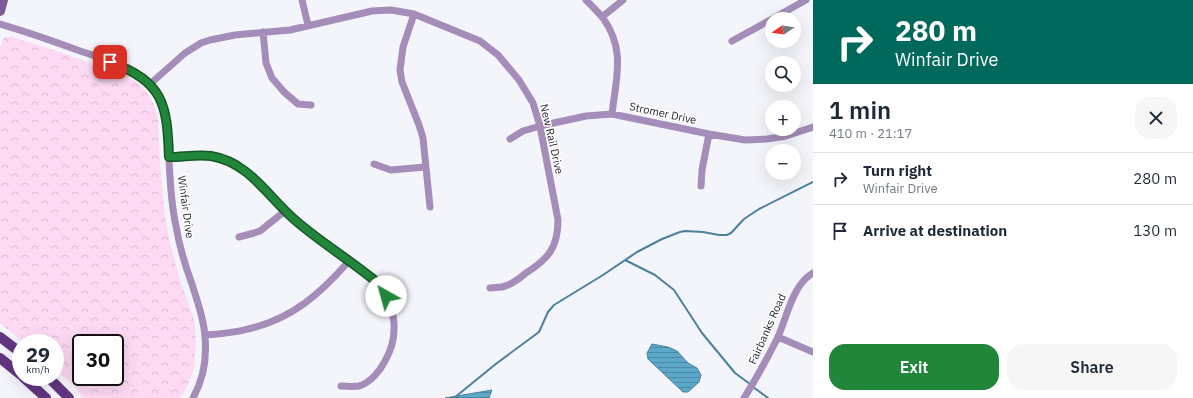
<!DOCTYPE html>
<html lang="en">
<head>
<meta charset="utf-8">
<style>
  body { margin:0; font-family:"IBM Plex Sans",sans-serif; background:#f6f6f7; color:#1f2937; height:100vh; display:flex; flex-direction:column; font-size:15px; white-space:nowrap }
  * { box-sizing:border-box; margin:0 }
  p { font-size:13px; color:#747a83 }
  .icon { flex:none; width:22px; height:22px; fill:none; stroke:currentColor; stroke-width:2; stroke-linecap:round; stroke-linejoin:round }
  .map { position:relative; flex:1; overflow:hidden }
  .panel { display:flex; flex-direction:column; background:#fff; width:380px }
  .panel>* { flex:none }
  .banner { background:#00695c; color:#fff; overflow:hidden }
  .needle { width:26px; rotate:257deg }
  .buttons { position:absolute; left:765px; top:12px; display:grid; gap:8px }
  .buttons a { display:grid; place-items:center; width:36px; height:36px; border-radius:50%; background:#fff; box-shadow:0 4px 16px #0002; font-size:20px }
  .speed { position:absolute; left:12px; top:334px; display:flex; gap:8px; font-size:20px; font-weight:700; text-align:center }
  .speed>* { display:grid; place-content:center; width:52px; height:52px; border-radius:50%; background:#fff; box-shadow:0 4px 16px #0002; line-height:1 }
  .speed small { font-size:10px; font-weight:400 }
  .speed .limit { border:2px solid #111; border-radius:6px; background:#fff; color:#111 }
  .pin { position:absolute; display:grid; place-items:center; width:34px; height:34px; color:#fff; margin:-17px; border-radius:8px; box-shadow:0 2px 6px #0006 }
  .me { position:absolute; width:44px; margin:-22px; rotate:322deg; stroke-linejoin:round; filter:drop-shadow(0 0 3px #0008) }
  .turn { display:flex; align-items:center; gap:14px; height:84px; padding:0 16px; font-size:18px }
  .turn .icon { width:52px; height:52px; stroke-width:2.5 }
  .turn b { display:block; font-size:28px; line-height:34px }
  .round { display:grid; place-items:center; flex:none; width:42px; height:42px; border-radius:16px; background:#f6f6f7 }
  .summary { display:flex; align-items:center; justify-content:space-between; height:68px; padding:0 16px }
  h1 { font-size:24px; font-weight:600; line-height:30px }
  .action { display:flex; gap:8px; margin-top:auto; padding:8px 16px }
  .action a { flex:1; height:46px; border-radius:16px; background:#22863a; color:#fff; font-size:16px; font-weight:600; line-height:46px; text-align:center }
  .action a+a { background:#f6f6f7; color:#1f2937 }
  ul { padding:0; list-style:none }
  li { display:flex; align-items:center; gap:12px; height:52px; padding:0 16px; border-top:1px solid #e0e1e3 }
  li div { flex:1 }
  li b { display:block; font-size:15px }
  li em { font-style:normal }
  main { display:flex; flex:1; min-height:0 }
  .map>svg:first-child { display:block }
  .forest { fill:url(#forest-crowns); fill-rule:evenodd }
  .water { fill:url(#water-rules); stroke:#4c819b }
  .lines { fill:none; stroke-linecap:round; stroke-linejoin:round }
  .stream { stroke:#4c819b; stroke-width:2 }
  .street { stroke:#a48db8; stroke-width:7 }
  .secondary { stroke:#7d5b99; stroke-width:10 }
  .primary { stroke:#623581; stroke-width:10 }
  .route-casing { stroke:#165726; stroke-width:10 }
  .route { stroke:#22863a; stroke-width:7 }
  .labels { text-anchor:middle; stroke-width:3; stroke-linejoin:round; paint-order:stroke }
  .street-label { font-size:11px; fill:#252531; stroke:#fff }
</style>
</head>
<body>
<main>
<div class="map">
<svg width="813" height="398" viewBox="0 0 813 398">
  <defs>
    <pattern id="forest-crowns" width="20" height="18" patternUnits="userSpaceOnUse"><rect width="20" height="18" fill="#fdd9f3"/><path d="M2 6a3 3 0 1 1 6 0M12 15a3 3 0 1 1 6 0" fill="none" stroke="#d9bad1"/></pattern>
    <pattern id="water-rules" width="6" height="5" patternUnits="userSpaceOnUse"><rect width="6" height="5" fill="#5ca8c9"/><path d="M0 2.5h6" fill="none" stroke="#4c89a4"/></pattern>
  </defs>
  <rect width="100%" height="100%" fill="#f4f5fb"/>
  <path class="forest" d="M 5,37 L 12,37 L 54,50 L 127,76 L 141,85 L 150,97 L 155,107 L 158,117 L 160,163 L 165,217 L 171,247 L 180,280 L 194,319 L 196,341 L 194,368 L 187,387 L 180,398 L 84,398 L 73,385 L 55,369 L 55,343 L 25,343 L 0,323 L 0,47 L 3,40 ZM 81,343 L 115,343 L 115,377 L 81,377 Z"/>
  <path class="water" d="M 652,344 L 668,347 L 677,351 L 688,363 L 697,368 L 701,375 L 699,382 L 688,392 L 683,392 L 648,359 L 647,353 Z
    M 492,390 L 489,398 L 445,398 Z"/>
  <g class="lines">
    <path class="stream" d="M 625,260 L 655,275 L 674,290 L 702,333 L 735,373 L 750,384
      M 753,387 L 768,398
      M 454,398 L 497,363 L 539,332 L 548,312 L 554,305 L 603,275 L 637,252 L 662,239 L 680,232 L 685,231 L 703,232 L 719,235 L 727,235 L 731,233 L 744,219 L 759,209 L 813,182"/>
    <path class="street" d="M 302,0 L 308,25
      M 586,0 C 592,6 598,12 603,18 C 626,50 616,78 612,114
      M 414,14 L 403,47 L 400,70 L 402,82 L 419,125 L 423,138 L 430,207
      M 602,17 L 623,0
      M 772,19 L 806,0
      M 0,24 C 28,32 56,42 83,52 C 104,59 133,67 149,82 C 169,103 167,133 169,159 C 170,181 171,204 176,226 C 179,245 185,265 192,284 C 197,301 204,318 205,337 C 207,358 203,380 193,398
      M 263,32 L 266,63 L 272,78 L 284,92 L 298,104 L 311,105
      M 732,41 L 772,19
      M 150,84 L 185,53 L 201,43 L 210,40 L 235,35 L 290,30 L 372,11 L 391,10 L 414,14 L 480,41 L 498,55 L 519,80 L 533,103 L 540,126 L 558,220 C 558,248 548,259 526,273 C 520,278 513,284 505,286 C 501,288 494,287 490,288
      M 510,139 L 523,131 L 540,126 L 586,116 L 612,114 L 709,134 L 745,140 L 767,139 L 786,136 L 813,127
      M 169,157 C 190,156 212,153 232,162 C 257,175 273,201 294,220 C 312,235 332,248 350,262 C 360,269 371,276 378,285 C 397,306 399,337 385,361 C 380,371 370,383 359,386 C 353,387 347,386 341,386
      M 374,164 L 391,170 L 425,167
      M 701,186 L 702,170 L 709,134
      M 239,237 L 254,233 L 260,231 L 285,211
      M 205,335 C 219,334 234,333 248,329 C 292,319 320,294 349,261
      M 778,337 L 813,352
      M 744,398 C 756,379 767,359 777,339 C 787,318 792,285 813,273"/>
    <path class="secondary" d="M 0,11 L 3,0"/>
    <path class="primary" d="M 0,337 L 21,353
      M 0,358 L 21,375
      M 23,377 L 46,398
      M 48,377 L 69,398"/>
  </g>
  <g class="lines">
    <g class="route-casing">
      <path id="route" d="M 110,62 C 164,82 167,104 169,157 C 183,157 198,154 211,156 C 249,162 268,197 295,220 C 319,241 347,258 373,279 L 378,284 L 386,296"/>
    </g>
    <use href="#route" class="route"/>
  </g>
  <g class="labels">
    <g class="street-label">
      <text transform="translate(663 113) rotate(12)" y="4">Stromer Drive</text>
      <text transform="translate(552 139) rotate(77)" y="4">New Rail Drive</text>
      <text transform="translate(186 207) rotate(82)" y="4">Winfair Drive</text>
      <text transform="translate(767 329) rotate(-66)" y="4">Fairbanks Road</text>
    </g>
  </g>
</svg>
<div class="buttons">
<a><svg class="needle" viewBox="-14 -14 28 28"><path d="M0-13l5 13h-10z" fill="#e53935"/><path d="M0 13l5-13h-10z" fill="#747a83"/></svg></a>
<a><svg class="icon" aria-label="search" viewBox="0 0 24 24"><circle cx="10" cy="10" r="6"/><path d="M15 15l6 6"/></svg></a>
<a>+</a>
<a>−</a>
</div>
<div class="speed"><div>29<small>km/h</small></div><div class="limit">30</div></div>
<div class="pin" style="left:110px;top:62px;background:#d93025"><svg class="icon" aria-label="arrive" viewBox="0 0 24 24"><path d="M6 21V4h12l-3 4 3 4H6"/></svg></div>
<svg class="me" style="left:386px;top:296px" viewBox="-20 -20 40 40"><circle r="19" fill="#fff"/><path d="M0-13L10 11 0 6-10 11z" fill="#22863a"/></svg>
</div>
<section class="panel">
<div class="banner">
<div class="turn"><svg class="icon" aria-label="right" viewBox="0 0 24 24"><path d="M7 20v-9h11M14 6l5 5-5 5"/></svg><div><b>280 m</b>Winfair Drive</div></div>
</div>
<div class="summary"><div><h1>1 min</h1><p>410 m · 21:17</p></div><a class="round"><svg class="icon" aria-label="close" viewBox="0 0 24 24"><path d="M6 6l12 12M18 6L6 18"/></svg></a></div>
<ul>
<li><svg class="icon" aria-label="right" viewBox="0 0 24 24"><path d="M7 20v-9h11M14 6l5 5-5 5"/></svg><div><b>Turn right</b><p>Winfair Drive</p></div><em>280 m</em></li>
<li><svg class="icon" aria-label="arrive" viewBox="0 0 24 24"><path d="M6 21V4h12l-3 4 3 4H6"/></svg><div><b>Arrive at destination</b></div><em>130 m</em></li>
</ul>
<div class="action"><a>Exit</a><a>Share</a></div>
</section>
</main>
</body>
</html>
